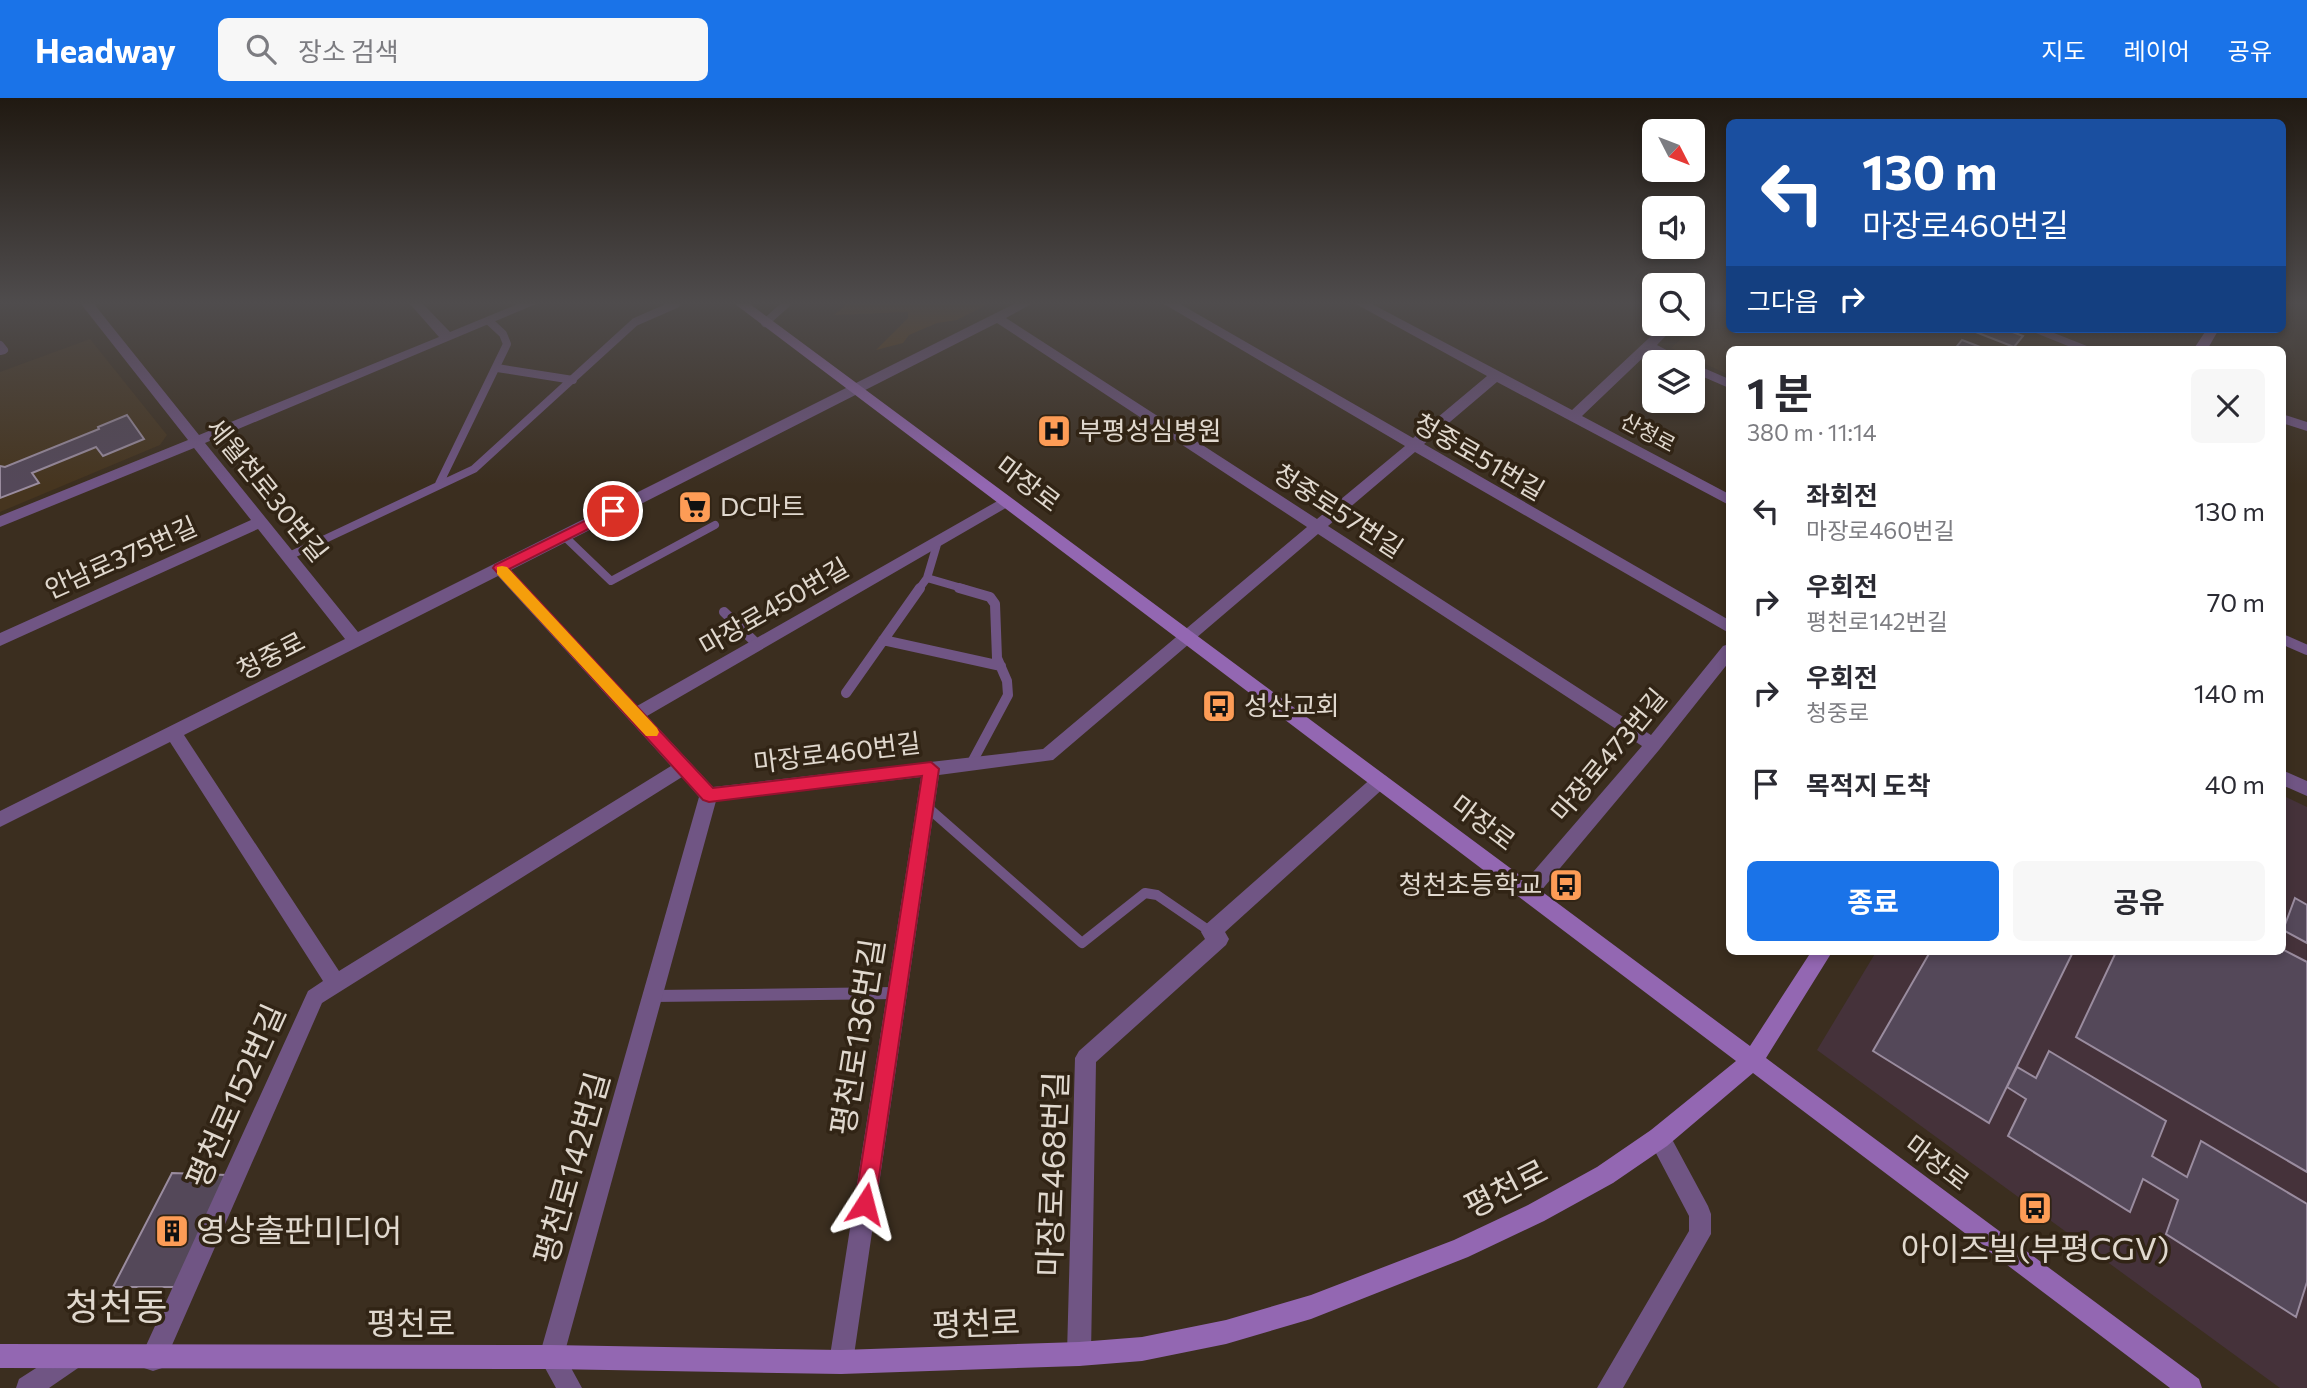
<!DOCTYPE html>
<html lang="ko">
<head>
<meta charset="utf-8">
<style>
  body { margin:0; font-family:Commissioner,"Noto Sans KR",sans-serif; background:#f7f7f7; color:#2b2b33; height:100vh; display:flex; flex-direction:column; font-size:26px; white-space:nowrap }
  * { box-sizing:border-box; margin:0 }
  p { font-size:23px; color:#7c7c81 }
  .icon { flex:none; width:38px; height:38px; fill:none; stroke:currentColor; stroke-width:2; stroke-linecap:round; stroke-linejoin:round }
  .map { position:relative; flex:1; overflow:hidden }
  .sheet { position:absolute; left:1726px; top:248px; width:560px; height:609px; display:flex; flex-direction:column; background:#fff; border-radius:10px; box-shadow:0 4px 10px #0003 }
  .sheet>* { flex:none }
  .banner { position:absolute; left:1726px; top:21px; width:560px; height:214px; border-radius:10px; box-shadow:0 4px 10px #0003; background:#1a4fa0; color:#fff; overflow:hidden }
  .needle { width:46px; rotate:132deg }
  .fabs { position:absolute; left:1642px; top:21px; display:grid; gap:14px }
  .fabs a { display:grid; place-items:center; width:63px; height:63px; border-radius:10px; background:#fff; box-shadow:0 4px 10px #0003; font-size:35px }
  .pin { position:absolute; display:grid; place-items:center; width:60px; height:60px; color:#fff; margin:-30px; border:4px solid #fff; border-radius:50%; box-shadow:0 2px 7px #0007 }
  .me { position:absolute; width:77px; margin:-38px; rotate:9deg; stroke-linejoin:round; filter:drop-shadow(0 0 5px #0008) }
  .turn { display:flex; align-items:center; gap:24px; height:147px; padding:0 21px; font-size:32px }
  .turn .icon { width:91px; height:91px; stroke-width:2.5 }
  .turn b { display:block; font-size:49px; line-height:60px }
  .then { display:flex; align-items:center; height:66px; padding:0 21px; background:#0003; gap:14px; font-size:26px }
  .round { display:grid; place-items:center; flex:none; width:74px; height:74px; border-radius:10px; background:#f7f7f7 }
  .summary { display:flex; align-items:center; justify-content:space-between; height:119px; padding:0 21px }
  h1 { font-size:42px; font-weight:700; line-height:52px }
  .button { display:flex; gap:14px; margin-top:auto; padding:14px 21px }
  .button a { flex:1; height:80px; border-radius:10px; background:#1a73e8; color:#fff; font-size:28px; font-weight:700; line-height:80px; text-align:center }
  .button a+a { background:#f7f7f7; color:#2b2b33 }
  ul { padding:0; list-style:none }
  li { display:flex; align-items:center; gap:21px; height:91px; padding:0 21px }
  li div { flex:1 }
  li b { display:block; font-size:26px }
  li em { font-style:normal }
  header { display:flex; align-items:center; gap:42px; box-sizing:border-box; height:98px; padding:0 35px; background:#1a73e8; color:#fff }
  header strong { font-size:33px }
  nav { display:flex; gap:38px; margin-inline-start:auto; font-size:24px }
  .search { width:490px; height:63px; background:#f7f7f7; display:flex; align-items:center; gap:18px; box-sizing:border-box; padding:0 24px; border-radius:10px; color:#7c7c81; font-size:26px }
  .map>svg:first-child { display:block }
  .commercial { fill:#45323a }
  .built { fill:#46351f }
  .green { fill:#593b13 }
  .building { fill:#544859; stroke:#9a8c9f; stroke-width:2 }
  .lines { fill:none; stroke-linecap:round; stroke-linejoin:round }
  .lane-far2 { stroke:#705584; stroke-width:8 }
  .lane-far1 { stroke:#705584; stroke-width:10 }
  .lane { stroke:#705584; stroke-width:12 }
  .street { fill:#705584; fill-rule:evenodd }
  .secondary { fill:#9367b2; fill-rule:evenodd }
  .route { fill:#e11d48; stroke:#92132f; stroke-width:2 }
  .slow { fill:#f59e0b }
  .labels { text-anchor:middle; stroke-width:7; stroke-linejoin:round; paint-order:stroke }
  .far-street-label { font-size:21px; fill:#e0d8ce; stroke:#312415 }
  .poi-label { font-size:26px; fill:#e0d8ce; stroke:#312415; text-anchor:start }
  .street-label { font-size:26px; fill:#e0d8ce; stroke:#312415 }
  .near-street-label { font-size:32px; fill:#e0d8ce; stroke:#312415 }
  .near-poi-label { font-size:32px; fill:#e0d8ce; stroke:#312415; text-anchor:start }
  .near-quarter-label { font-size:37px; fill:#e0d8ce; stroke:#312415 }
</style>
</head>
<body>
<header>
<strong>Headway</strong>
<div class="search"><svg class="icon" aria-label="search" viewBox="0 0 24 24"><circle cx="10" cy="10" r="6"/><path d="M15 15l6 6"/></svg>장소 검색</div>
<nav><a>지도</a><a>레이어</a><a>공유</a></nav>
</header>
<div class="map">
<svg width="2307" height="1290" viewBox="0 0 2307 1290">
  <rect width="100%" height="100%" fill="#3b2e1f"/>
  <path class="commercial" d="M 2282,697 L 2307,709 L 2307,1290 L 2280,1290 L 1817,952 L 1876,854 L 2282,854 Z"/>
  <path class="built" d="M 1721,206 L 1729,206 L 1729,231 L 2025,231 L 2082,252 L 1729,252 L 1729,277 L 1671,250 Z
    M 90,241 L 167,337 L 160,347 L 0,414 L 0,274 Z"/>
  <path class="green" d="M 847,206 L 988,206 L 957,222 L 937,225 L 909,237 L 903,245 L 876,252 L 908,220 L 908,214 L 834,217 Z"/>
  <path class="building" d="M 1968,231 L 2005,231 L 2023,238 L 2014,249 Z
    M 1962,242 L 1988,252 L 1954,252 Z
    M 127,317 L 144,341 L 103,358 L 96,349 L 32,375 L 39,385 L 0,400 L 0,368 L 5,369 L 99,331 L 98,329 Z
    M 2295,800 L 2307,807 L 2307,845 L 2283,832 Z
    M 2282,851 L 2307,864 L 2307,1074 L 2076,939 L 2116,854 L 2282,854 Z
    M 1930,854 L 2073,854 L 1989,1025 L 1873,953 Z
    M 2049,953 L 2166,1023 L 2152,1058 L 2187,1079 L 2201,1043 L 2307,1106 L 2307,1184 L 2296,1219 L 2166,1136 L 2178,1102 L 2143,1081 L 2130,1114 L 2008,1038 L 2026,1001 L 2007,989 L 2017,969 L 2036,980 Z
    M 172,1075 L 226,1077 L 176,1189 L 113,1189 Z"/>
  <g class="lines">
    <path class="lane-far2" d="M 765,225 L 786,206
      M 0,247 L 4,252 L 0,253
      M 497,270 L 573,282
      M 439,386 L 507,246 L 503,236 L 489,223
      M 564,438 L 611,483 L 715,427
      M 289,458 L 474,371 L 635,224 L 676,206
      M 927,480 L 965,491
      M 919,491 L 927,480 L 938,443"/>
    <path class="lane-far1" d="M 959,490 L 990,499 L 995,506 L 997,560 L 1007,583 L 1008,597 L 971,666
      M 724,514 L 758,547
      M 2282,541 L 2307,552
      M 883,542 L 1001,568
      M 846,595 L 920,490
      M 926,708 L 1082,845 L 1145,795 L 1157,797 L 1211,834"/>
    <path class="lane" d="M 653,898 L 897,895"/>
    <path class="street" d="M 81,206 L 94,206 L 199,337 L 439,239 L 410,206 L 423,206 L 450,234 L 518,206 L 536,206 L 205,345 L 358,534 L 1014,206 L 1031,206 L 1006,220 L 1317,421 L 1405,348 L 1164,206 L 1180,206 L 1413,340 L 1487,278 L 1356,206 L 1372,206 L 1572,312 L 1664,226 L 1677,226 L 1657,247 L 1689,264 L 1673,264 L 1650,253 L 1582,318 L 1729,396 L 1729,407 L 1497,284 L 1424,346 L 1729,522 L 1729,535 L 1415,354 L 1328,428 L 1651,637 L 1723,548 L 1729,546 L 1729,564 L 1659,652 L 1535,800 L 1528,802 L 1521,800 L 1518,794 L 1521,788 L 1642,648 L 1318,436 L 1053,662 L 939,677 L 853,1264 L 850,1273 L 841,1276 L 832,1273 L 829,1264 L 921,679 L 716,703 L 564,1257 L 582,1290 L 556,1290 L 539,1259 L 699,699 L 682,679 L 322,905 L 162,1270 L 153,1273 L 144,1270 L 141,1261 L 144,1252 L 308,893 L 323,883 L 170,644 L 0,729 L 0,713 L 345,541 L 258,431 L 0,548 L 0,535 L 251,422 L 194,350 L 0,429 L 0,418 L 188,342 ZM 997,225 L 1307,429 L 1043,651 L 713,689 L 647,618 L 1011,407 L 1013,404 L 1011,401 L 1001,401 L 637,608 L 511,472 ZM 498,478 L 671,668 L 339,873 L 184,637 Z
      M 2026,231 L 2044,231 L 2097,252 L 2078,252 Z
      M 1692,265 L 1729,281 L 1729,290 L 1692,274 Z
      M 2282,316 L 2307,324 L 2307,333 L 2282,325 Z
      M 2282,672 L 2307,683 L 2307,698 L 2282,687 Z
      M 1380,676 L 1386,678 L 1389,683 L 1386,688 L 1225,834 L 1229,841 L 1226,847 L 1096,964 L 1091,1256 L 1088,1265 L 1079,1268 L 1070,1265 L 1067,1256 L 1075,960 L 1079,953 L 1205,841 L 1201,834 L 1204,828 L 1374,678 Z
      M 1659,1029 L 1667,1032 L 1708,1108 L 1711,1116 L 1711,1136 L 1623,1290 L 1597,1290 L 1689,1133 L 1689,1118 L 1648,1040 L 1651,1032 Z
      M 72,1247 L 81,1250 L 84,1259 L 81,1268 L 49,1290 L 16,1290 L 19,1281 Z"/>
    <path class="secondary" d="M 735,206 L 750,206 L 1750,948 L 1811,854 L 1832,854 L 1766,960 L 2199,1281 L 2202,1290 L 2170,1290 L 1753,975 L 1667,1048 L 1613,1085 L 1544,1123 L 1468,1159 L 1311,1221 L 1226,1246 L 1142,1263 L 1079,1268 L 841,1276 L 551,1271 L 0,1270 L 0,1246 L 551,1247 L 841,1252 L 1079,1244 L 1142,1239 L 1226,1222 L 1311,1197 L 1454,1142 L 1528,1107 L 1597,1069 L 1651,1032 L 1736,963 Z
      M 2207,231 L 2219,231 L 2207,252 L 2193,252 Z"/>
  </g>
  <linearGradient id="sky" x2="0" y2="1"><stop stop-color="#201911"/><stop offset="0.53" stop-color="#4f4c4d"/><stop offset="1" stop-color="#4f4c4d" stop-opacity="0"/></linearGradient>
  <rect width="2307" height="387" fill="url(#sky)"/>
  <path class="route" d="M 613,409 L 620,413 L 618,416 L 509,471 L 713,690 L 931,664 L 939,671 L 875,1106 L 872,1113 L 865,1116 L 858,1113 L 855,1106 L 922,678 L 709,704 L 703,702 L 493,470 L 495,467 Z"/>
  <path class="slow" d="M 502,468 L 507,469 L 657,630 L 659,634 L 657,638 L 646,638 L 497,476 L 497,469 Z"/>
  <defs>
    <g id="hospital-square" transform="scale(1.75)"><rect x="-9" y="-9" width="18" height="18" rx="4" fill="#fd9c56" stroke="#312415"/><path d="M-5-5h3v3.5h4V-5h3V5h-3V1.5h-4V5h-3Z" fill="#111"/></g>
    <g id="supermarket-square" transform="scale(1.75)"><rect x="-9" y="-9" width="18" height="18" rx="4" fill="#fd9c56" stroke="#312415"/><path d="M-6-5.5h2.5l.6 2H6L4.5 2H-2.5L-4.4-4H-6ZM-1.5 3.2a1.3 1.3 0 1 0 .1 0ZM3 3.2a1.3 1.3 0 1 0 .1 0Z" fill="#111"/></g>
    <g id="bus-square" transform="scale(1.75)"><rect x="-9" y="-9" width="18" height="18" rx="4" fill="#fd9c56" stroke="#312415"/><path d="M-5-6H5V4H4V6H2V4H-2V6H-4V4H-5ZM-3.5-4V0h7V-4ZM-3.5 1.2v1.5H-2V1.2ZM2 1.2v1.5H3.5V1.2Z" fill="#111"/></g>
    <g id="building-square" transform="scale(1.75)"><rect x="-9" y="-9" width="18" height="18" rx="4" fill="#fd9c56" stroke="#312415"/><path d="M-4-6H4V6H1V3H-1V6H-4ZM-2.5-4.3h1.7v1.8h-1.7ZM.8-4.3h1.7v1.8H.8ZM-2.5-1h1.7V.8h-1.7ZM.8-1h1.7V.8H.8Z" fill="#111"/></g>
  </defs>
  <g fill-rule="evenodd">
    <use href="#hospital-square" x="1054" y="333"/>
    <use href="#supermarket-square" x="695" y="409"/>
    <use href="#bus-square" x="1219" y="608"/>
    <use href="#bus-square" x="1566" y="787"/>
    <use href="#bus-square" x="2035" y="1110"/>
    <use href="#building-square" x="172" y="1133"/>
  </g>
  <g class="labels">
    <g class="far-street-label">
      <text transform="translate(1648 335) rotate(28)" y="7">산청로</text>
    </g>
    <g class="poi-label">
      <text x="1078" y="342">부평성심병원</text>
      <text x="720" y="418">DC마트</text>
      <text x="1244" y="617">성산교회</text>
      <text x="1542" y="796" text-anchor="end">청천초등학교</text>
    </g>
    <g class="street-label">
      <text transform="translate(1479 359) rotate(30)" y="9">청중로51번길</text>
      <text transform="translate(1028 386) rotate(37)" y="9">마장로</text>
      <text transform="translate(267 392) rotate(51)" y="9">세월천로30번길</text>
      <text transform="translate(1338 413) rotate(33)" y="9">청중로57번길</text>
      <text transform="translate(121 460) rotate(-24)" y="9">안남로375번길</text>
      <text transform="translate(774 509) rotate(-30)" y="9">마장로450번길</text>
      <text transform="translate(271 558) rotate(-27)" y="9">청중로</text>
      <text transform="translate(837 655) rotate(-7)" y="9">마장로460번길</text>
      <text transform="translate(1609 657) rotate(-50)" y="9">마장로473번길</text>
      <text transform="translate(1483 725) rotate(37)" y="9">마장로</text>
      <text transform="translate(1937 1065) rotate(37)" y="9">마장로</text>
    </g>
    <g class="near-street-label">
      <text transform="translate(858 939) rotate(-81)" y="11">평천로136번길</text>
      <text transform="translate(236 998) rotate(-66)" y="11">평천로152번길</text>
      <text transform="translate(572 1070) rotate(-74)" y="11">평천로142번길</text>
      <text transform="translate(1053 1076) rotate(-88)" y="11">마장로468번길</text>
      <text transform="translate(1506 1091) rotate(-27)" y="11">평천로</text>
      <text x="411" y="1237">평천로</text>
      <text transform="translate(976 1226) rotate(-2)" y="11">평천로</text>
    </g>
    <g class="near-poi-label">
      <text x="196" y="1144">영상출판미디어</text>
      <text x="2035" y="1162" text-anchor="middle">아이즈빌(부평CGV)</text>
    </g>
    <g class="near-quarter-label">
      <text x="116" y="1222">청천동</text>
    </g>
  </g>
</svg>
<div class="fabs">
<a><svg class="needle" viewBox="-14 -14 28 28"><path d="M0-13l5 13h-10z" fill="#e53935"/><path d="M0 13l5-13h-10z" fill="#7c7c81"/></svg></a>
<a><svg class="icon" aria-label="sound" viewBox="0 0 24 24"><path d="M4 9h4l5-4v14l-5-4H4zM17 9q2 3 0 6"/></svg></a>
<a><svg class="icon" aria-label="search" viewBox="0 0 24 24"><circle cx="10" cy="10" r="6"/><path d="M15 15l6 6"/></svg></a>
<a><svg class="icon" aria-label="layers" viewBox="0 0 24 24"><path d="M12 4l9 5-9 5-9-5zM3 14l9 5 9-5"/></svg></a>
</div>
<div class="pin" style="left:613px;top:413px;background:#d93025"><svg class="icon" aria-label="arrive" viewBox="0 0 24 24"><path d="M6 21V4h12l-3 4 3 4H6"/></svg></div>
<svg class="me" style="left:865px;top:1106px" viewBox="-20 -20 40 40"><path d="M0-17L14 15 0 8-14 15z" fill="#e11d48" stroke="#fff" stroke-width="4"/></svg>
<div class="banner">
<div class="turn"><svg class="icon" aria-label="left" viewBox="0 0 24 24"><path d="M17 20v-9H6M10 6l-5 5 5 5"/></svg><div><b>130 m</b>마장로460번길</div></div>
<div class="then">그다음<svg class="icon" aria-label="right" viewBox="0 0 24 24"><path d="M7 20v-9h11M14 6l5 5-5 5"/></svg></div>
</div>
<section class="sheet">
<div class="summary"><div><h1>1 분</h1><p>380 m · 11:14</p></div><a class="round"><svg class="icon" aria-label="close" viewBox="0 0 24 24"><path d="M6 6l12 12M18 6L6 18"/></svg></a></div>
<ul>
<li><svg class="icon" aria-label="left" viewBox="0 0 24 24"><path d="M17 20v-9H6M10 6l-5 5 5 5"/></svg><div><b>좌회전</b><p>마장로460번길</p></div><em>130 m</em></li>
<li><svg class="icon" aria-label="right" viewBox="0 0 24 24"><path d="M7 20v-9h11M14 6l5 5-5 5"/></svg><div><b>우회전</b><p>평천로142번길</p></div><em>70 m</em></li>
<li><svg class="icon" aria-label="right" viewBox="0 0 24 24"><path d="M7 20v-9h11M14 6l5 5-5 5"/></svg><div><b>우회전</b><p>청중로</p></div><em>140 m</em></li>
<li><svg class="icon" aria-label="arrive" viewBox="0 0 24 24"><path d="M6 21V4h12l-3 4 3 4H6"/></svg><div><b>목적지 도착</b></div><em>40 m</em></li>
</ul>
<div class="button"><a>종료</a><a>공유</a></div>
</section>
</div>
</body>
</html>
